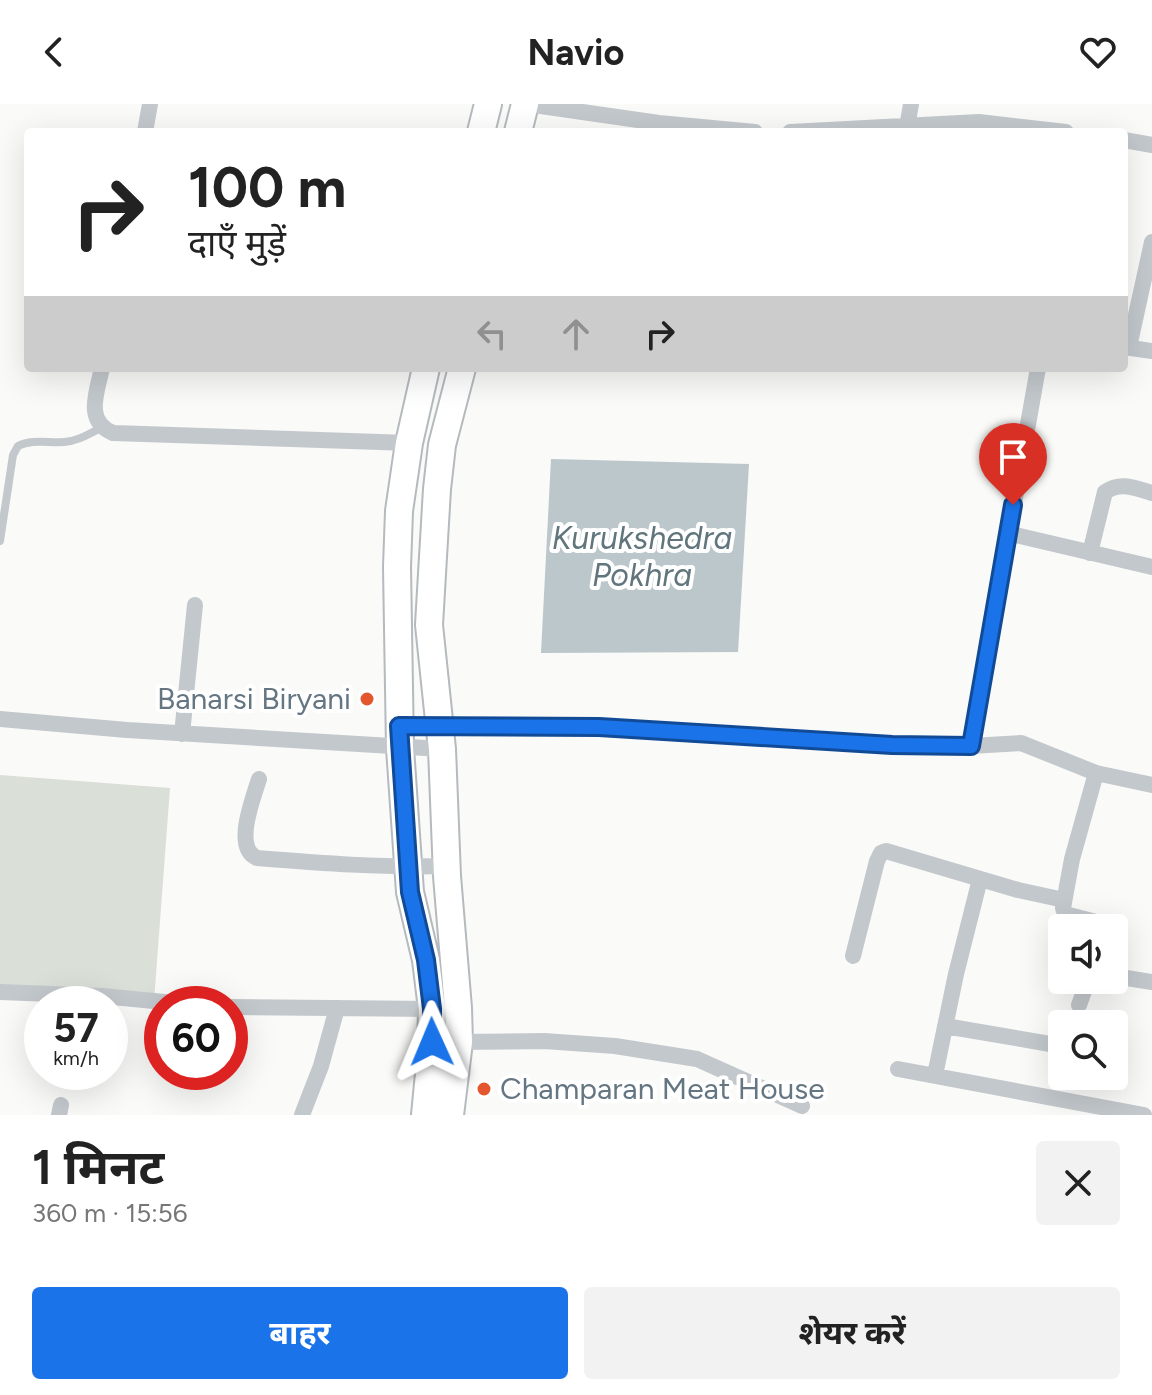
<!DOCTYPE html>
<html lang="hi">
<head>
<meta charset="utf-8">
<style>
  body { margin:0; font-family:Figtree,"Noto Sans Devanagari",sans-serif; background:#f2f2f2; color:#222; height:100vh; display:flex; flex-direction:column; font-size:30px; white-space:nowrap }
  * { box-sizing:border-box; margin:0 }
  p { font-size:26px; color:#767676 }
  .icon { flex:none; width:44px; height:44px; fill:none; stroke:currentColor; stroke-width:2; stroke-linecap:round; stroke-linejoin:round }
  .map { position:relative; height:1011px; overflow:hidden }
  .details { display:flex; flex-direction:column; background:#fff; flex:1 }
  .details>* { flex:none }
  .banner { position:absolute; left:24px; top:24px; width:1104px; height:244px; border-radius:8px; box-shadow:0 8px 32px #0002; background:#fff; color:#222; overflow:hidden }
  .fabs { position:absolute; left:1048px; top:810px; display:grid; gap:16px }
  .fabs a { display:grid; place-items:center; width:80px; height:80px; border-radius:8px; background:#fff; box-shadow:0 8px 32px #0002; font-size:40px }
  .speed { position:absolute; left:24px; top:882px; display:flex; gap:16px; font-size:40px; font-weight:700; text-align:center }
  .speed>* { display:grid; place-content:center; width:104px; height:104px; border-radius:50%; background:#fff; box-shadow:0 8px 32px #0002; line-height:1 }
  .speed small { font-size:20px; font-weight:400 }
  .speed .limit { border:12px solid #d22; background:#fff; color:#111 }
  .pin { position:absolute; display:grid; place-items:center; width:68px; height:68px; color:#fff; margin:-82px -34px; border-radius:50% 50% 50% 0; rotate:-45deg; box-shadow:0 0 8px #0007 }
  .pin .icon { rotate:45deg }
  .me { position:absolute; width:88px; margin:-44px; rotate:359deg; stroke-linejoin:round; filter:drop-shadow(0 0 6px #0008) }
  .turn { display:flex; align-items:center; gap:28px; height:168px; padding:0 32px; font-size:36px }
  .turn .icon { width:104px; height:104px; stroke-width:2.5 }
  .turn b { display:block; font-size:56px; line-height:68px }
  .lanes { display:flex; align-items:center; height:76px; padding:0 32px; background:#0003; justify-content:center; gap:40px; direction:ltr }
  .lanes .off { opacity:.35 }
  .round { display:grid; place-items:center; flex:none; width:84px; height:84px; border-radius:8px; background:#f2f2f2 }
  .headline { display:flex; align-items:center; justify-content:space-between; height:136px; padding:0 32px }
  h1 { font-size:48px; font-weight:700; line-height:60px }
  .button { display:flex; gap:16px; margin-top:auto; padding:16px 32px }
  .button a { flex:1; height:92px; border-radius:8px; background:#1a73e8; color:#fff; font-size:32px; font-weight:700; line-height:92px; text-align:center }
  .button a+a { background:#f2f2f2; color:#222 }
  header { display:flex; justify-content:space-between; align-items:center; height:104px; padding:0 32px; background:#fff; font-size:36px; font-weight:700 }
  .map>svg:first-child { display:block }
  .green { fill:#dadfd7 }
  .water { fill:#bbc7cb }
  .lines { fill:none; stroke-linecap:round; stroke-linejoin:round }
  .primary-casing { stroke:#b5babe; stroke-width:30 }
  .service { stroke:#c3c8cc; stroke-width:8 }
  .minor { stroke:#c3c8cc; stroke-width:16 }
  .primary { stroke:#fff; stroke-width:26 }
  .route-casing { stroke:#114b97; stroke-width:20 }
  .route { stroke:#1a73e8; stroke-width:14 }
  .poi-dot { fill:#e4572e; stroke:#fff; stroke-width:3 }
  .labels { text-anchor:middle; stroke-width:8; stroke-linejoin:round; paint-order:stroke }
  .poi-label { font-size:30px; fill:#657683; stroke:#fff; text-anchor:end }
  .water-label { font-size:32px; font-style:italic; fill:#60757c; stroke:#fff }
</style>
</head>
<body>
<header><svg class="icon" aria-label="back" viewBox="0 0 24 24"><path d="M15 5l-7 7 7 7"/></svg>Navio<svg class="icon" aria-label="heart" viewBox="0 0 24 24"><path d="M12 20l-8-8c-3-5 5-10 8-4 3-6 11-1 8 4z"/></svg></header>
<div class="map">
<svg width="1152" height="1011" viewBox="0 0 1152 1011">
  <rect width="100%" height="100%" fill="#fafaf8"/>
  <path class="green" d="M 0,671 L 170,684 L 154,897 L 0,886 Z"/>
  <path class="water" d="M 551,355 L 749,360 L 738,548 L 541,549 Z"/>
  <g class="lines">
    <g class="primary-casing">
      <path id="primary" d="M 481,28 L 488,0
        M 518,28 L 525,0
        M 425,1011 L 431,949 L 432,905 L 426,856 L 410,788 L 400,644 L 397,463 L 399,407 L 409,339 L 426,264
        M 450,1011 L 459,938 L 458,904 L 447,772 L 442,645 L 429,521 L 437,385 L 442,341 L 462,264"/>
    </g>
    <path class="service" d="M 0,437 L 13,351 L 18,342 C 32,335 48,339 64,338 C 78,337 89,330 101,324"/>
    <path class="minor" d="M 527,0 L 659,19 L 755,28
      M 907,23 L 911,0
      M 145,28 L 150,0
      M 790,28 L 979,18 L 1066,28
      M 1124,36 L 1152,41
      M 1124,243 L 1152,247
      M 1129,243 L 1152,138
      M 102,264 C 97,288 84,317 113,329 L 409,339
      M 1007,429 L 1152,463
      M 1090,449 L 1105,388 C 1121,377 1135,384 1152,389
      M 0,615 L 127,626 L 442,645
      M 399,622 L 599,623 L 892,641 L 971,642 L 1021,639 L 1096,669 L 1152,681
      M 182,630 L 195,501
      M 971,642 L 1038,264
      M 1096,669 L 1072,755 L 1063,804 L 1065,810 L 1104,820 L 1106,824
      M 259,675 C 253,695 233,744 257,754 C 320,759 383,764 446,762
      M 853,852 L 877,757 L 881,749 L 886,747 L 1018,786 L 1064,796
      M 1114,872 L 1152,878
      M 0,888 L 102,892 L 185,900
      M 1079,901 L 1088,876
      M 230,903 L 432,905
      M 945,922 L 1062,942
      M 454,938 L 544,937 L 615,942 L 697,955 L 802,1002
      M 898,965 L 1144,1011
      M 935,971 L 956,870 L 980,775
      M 59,1011 L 61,1001
      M 302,1011 L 321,962 L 337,904"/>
    <use href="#primary" class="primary"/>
  </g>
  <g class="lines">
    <g class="route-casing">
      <path id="route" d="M 432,938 L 432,905 L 426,856 L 410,788 L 399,622 L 599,623 L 892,641 L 971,642 L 1013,401"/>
    </g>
    <use href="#route" class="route"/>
  </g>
  <g class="poi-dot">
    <circle cx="367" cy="595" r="8"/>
    <circle cx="484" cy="985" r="8"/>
  </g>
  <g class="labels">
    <g class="poi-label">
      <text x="351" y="605">Banarsi Biryani</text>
      <text x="500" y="995" text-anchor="start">Champaran Meat House</text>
    </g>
    <g class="water-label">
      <text x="642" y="445">Kurukshedra<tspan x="642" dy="37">Pokhra</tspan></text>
    </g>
  </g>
</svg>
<div class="fabs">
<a><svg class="icon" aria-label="sound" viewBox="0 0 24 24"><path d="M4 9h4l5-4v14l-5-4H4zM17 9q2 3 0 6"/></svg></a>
<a><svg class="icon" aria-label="search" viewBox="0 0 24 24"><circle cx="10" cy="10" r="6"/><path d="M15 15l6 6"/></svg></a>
</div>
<div class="speed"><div>57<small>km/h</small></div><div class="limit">60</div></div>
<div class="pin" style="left:1013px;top:401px;background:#d93025"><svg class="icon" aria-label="arrive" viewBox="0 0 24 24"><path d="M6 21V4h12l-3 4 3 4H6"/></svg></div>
<svg class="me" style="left:432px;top:938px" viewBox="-20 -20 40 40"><path d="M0-17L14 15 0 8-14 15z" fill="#1a73e8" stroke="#fff" stroke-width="4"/></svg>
<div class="banner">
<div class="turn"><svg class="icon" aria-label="right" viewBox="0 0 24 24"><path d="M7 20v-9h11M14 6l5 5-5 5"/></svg><div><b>100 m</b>दाएँ मुड़ें</div></div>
<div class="lanes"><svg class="icon off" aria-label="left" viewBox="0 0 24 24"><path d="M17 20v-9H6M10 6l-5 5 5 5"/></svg><svg class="icon off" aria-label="ahead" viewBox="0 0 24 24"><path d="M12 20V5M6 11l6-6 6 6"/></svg><svg class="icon" aria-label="right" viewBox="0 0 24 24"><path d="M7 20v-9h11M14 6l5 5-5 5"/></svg></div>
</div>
</div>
<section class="details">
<div class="headline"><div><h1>1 मिनट</h1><p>360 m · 15:56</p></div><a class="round"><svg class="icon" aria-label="close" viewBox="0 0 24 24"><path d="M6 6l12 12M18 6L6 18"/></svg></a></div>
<div class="button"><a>बाहर</a><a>शेयर करें</a></div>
</section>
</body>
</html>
